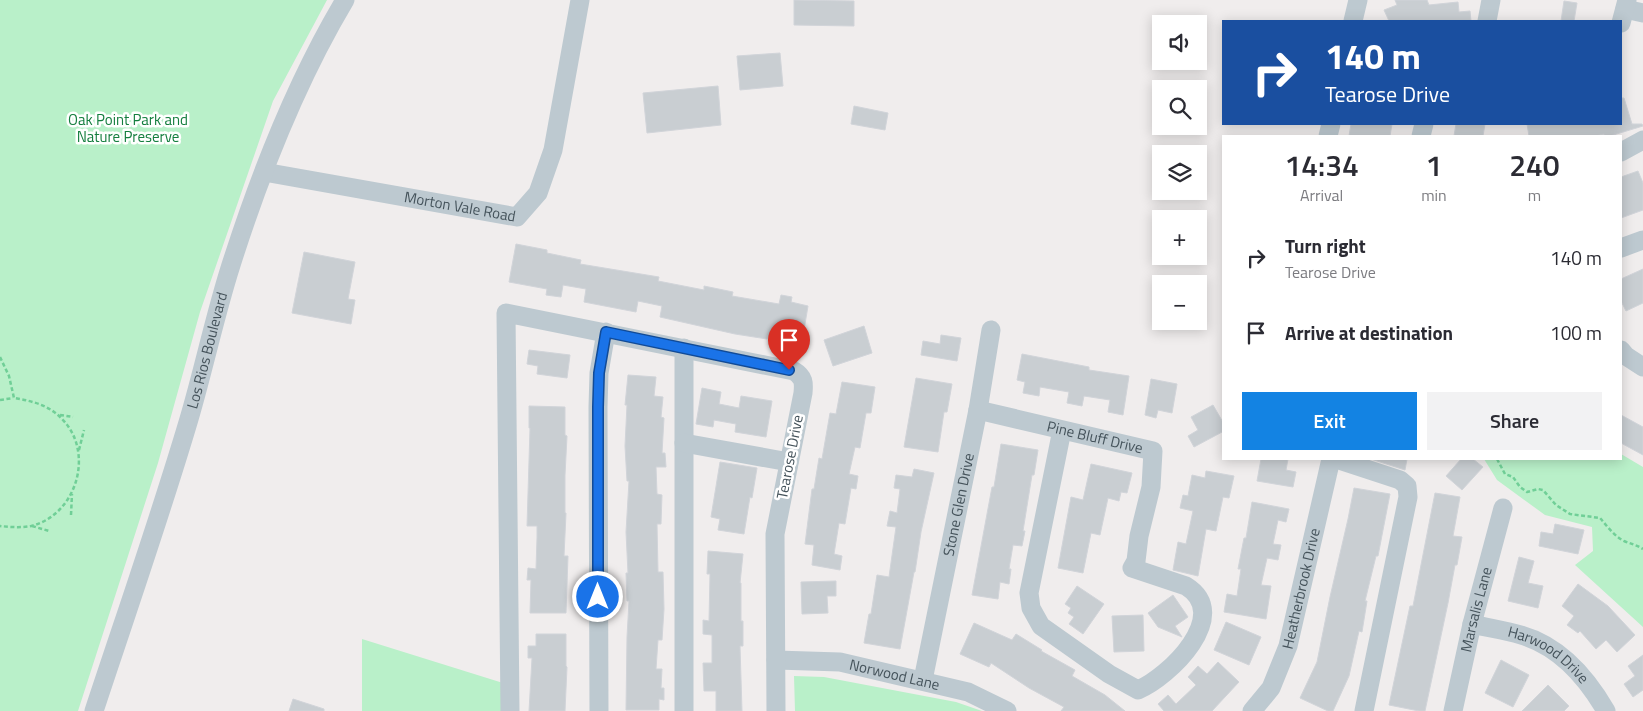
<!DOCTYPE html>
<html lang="en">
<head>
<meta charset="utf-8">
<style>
  body { margin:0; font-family:"Titillium Web",sans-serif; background:#f2f2f3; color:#2b2b33; height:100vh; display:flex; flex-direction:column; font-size:19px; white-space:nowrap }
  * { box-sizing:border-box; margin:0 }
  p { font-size:16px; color:#7c7c81 }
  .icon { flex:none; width:28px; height:28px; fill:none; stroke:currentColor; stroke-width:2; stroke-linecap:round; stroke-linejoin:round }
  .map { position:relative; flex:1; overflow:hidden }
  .details { position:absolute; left:1222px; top:135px; width:400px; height:325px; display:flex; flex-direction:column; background:#fff; border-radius:0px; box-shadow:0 2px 12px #0003 }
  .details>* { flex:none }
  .top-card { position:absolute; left:1222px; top:20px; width:400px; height:105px; border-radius:0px; box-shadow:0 2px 12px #0003; background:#1a4fa0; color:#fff; overflow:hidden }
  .controls { position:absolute; left:1152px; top:15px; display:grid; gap:10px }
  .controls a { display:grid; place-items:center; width:55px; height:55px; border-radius:0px; background:#fff; box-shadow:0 2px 12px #0003; font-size:25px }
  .pin { position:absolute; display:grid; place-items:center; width:42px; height:42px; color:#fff; margin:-51px -21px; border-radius:50% 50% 50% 0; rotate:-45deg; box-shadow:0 0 5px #0007 }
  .pin .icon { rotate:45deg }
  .me { position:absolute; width:55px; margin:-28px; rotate:0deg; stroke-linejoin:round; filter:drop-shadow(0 0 4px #0008) }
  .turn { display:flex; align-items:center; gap:18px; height:105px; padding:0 20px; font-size:22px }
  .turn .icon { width:65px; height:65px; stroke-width:2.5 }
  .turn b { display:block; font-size:35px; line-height:42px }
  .eta { display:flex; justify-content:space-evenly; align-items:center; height:85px; text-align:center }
  .eta b { font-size:30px; font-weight:600; line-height:35px }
  .button { display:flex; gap:10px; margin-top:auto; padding:10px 20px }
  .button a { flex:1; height:58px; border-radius:0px; background:#1383e3; color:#fff; font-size:20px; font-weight:600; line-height:58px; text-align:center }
  .button a+a { background:#f2f2f3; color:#2b2b33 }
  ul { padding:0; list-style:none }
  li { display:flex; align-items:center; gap:15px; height:75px; padding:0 20px }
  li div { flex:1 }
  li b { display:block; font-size:19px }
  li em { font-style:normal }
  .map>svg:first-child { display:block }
  .green { fill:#b9f0c9 }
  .building { fill:#c9ced2; stroke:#d1d4d9 }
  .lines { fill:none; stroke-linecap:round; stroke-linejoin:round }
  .path { stroke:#70cf97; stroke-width:2.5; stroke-dasharray:4 2.5; stroke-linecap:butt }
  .minor { stroke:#bdc9d0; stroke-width:19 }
  .route-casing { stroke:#114b97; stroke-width:12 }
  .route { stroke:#1a73e8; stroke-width:9 }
  .labels { text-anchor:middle; stroke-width:5; stroke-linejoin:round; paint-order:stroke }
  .park-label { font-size:15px; fill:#147e3e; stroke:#fff }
  .street-label { font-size:15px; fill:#45535b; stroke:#fff }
</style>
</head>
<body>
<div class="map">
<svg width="1643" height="711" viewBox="0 0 1643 711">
  <rect width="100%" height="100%" fill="#f0eded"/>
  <path class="green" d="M 0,0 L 327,0 L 273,101 L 200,312 L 158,463 L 78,711 L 0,711 Z
    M 1621,454 L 1643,467 L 1643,627 L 1575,565 L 1593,551 L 1592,527 L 1545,515 L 1497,480 L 1484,459 L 1621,459 Z
    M 362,639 L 503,683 L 503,711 L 362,711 Z
    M 794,676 L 824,677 L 956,702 L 982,711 L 795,711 Z"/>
  <path class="building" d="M 794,0 L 854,1 L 854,26 L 794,25 Z
    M 1395,0 L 1427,0 L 1429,5 L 1458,2 L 1459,12 L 1470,11 L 1471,21 L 1389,21 L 1384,10 L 1397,5 Z
    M 1564,1 L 1577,3 L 1574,21 L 1561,21 Z
    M 780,53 L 783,86 L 740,90 L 737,56 Z
    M 718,86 L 721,125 L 647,133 L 643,93 Z
    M 1621,98 L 1624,98 L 1632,124 L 1642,124 L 1643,126 L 1610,136 L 1604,136 L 1604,134 L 1595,136 L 1529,136 L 1527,124 L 1621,124 Z
    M 854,106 L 888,113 L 885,130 L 851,124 Z
    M 1351,124 L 1392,124 L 1390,136 L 1349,136 Z
    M 1456,124 L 1485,124 L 1483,136 L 1454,136 Z
    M 1638,171 L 1643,183 L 1643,210 L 1621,218 L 1621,177 Z
    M 516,244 L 547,250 L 547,253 L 581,260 L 580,264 L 659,277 L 658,281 L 704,290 L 704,286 L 733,292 L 732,296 L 779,304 L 781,295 L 792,297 L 791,302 L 808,306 L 802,342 L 768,335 L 767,339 L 735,334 L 660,317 L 662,306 L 638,301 L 636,312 L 584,302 L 586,289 L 563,285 L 561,297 L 546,295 L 547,289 L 509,282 Z
    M 304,252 L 355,262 L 348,299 L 355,300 L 351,324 L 292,313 Z
    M 1643,269 L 1643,303 L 1626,311 L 1621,301 L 1621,279 Z
    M 864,326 L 872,353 L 833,366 L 824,340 Z
    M 941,335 L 961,338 L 957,361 L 921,355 L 923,341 L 940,344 Z
    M 529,350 L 570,355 L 567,378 L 537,374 L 538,366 L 527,364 Z
    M 1022,354 L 1089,367 L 1089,370 L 1129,376 L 1123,415 L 1108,412 L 1110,400 L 1084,396 L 1082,406 L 1067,403 L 1069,392 L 1040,387 L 1039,396 L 1023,393 L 1025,382 L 1017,380 Z
    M 628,375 L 656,377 L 654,396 L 663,397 L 661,417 L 664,418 L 662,453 L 665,453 L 666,467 L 656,467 L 657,494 L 662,495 L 661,524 L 657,524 L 658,572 L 663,572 L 664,609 L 662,640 L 658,640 L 656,669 L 662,669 L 661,688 L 664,688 L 664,700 L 659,699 L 659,710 L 626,710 L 627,637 L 629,601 L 627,601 L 626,573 L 628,573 L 626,532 L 629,481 L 627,481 L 625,446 L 627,405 L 625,405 Z
    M 916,378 L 952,384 L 947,412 L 944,412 L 938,452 L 904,447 Z
    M 1151,379 L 1177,384 L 1172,413 L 1158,410 L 1156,418 L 1145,415 Z
    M 842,382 L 875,387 L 871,413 L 866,413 L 860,448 L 855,447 L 849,474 L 858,476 L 856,489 L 851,488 L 845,524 L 839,523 L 834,554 L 842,556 L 840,570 L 812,565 L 814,545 L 805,544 L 812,489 L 814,489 L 819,458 L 822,459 L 830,413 L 836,414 Z
    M 702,388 L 721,392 L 719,404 L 739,408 L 741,396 L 772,401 L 766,437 L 735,432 L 736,424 L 714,420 L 713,427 L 696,424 Z
    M 1213,405 L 1224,424 L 1224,431 L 1194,447 L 1188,436 L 1198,430 L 1191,417 Z
    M 529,406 L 565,407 L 565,435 L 567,436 L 565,475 L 565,513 L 566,513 L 564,556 L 568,556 L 566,613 L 530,613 L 531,580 L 527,580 L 528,568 L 536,569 L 537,538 L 537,526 L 527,526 L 530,428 L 529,428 Z
    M 1621,415 L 1643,427 L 1643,455 L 1621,443 Z
    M 1001,444 L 1038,450 L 1034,475 L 1032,475 L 1023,531 L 1025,531 L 1022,546 L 1013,545 L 1009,569 L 1011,569 L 1009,584 L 1000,582 L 998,599 L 972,595 L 992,487 L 994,487 Z
    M 1261,459 L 1288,459 L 1286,470 L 1296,472 L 1293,487 L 1257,481 Z
    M 1371,459 L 1407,459 L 1405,470 Z
    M 1461,459 L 1473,459 L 1483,467 L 1462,490 L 1446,476 Z
    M 720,462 L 757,468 L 752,498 L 750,497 L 744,534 L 718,530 L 720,519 L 711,517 Z
    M 1091,464 L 1132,473 L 1127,493 L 1121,492 L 1119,501 L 1108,498 L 1100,535 L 1091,533 L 1083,573 L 1058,568 L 1071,497 L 1083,500 Z
    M 914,469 L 934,473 L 921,532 L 915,572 L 914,572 L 900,649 L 864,643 L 869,614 L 871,614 L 877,575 L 889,577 L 896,527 L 887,526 L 890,511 L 897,513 L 900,489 L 894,488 L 896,475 L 912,477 Z
    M 1206,471 L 1234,476 L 1229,498 L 1223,497 L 1216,531 L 1206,529 L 1198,576 L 1173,570 L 1178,542 L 1186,544 L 1193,511 L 1180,508 L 1183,495 L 1188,496 L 1192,475 L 1205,478 Z
    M 1354,488 L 1390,494 L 1378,556 L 1376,556 L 1365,601 L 1367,601 L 1362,632 L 1359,631 L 1349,676 L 1333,711 L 1328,711 L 1300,698 L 1317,662 L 1330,597 L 1348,519 Z
    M 1435,493 L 1460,497 L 1453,536 L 1462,537 L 1457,565 L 1455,565 L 1448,603 L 1425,711 L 1419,711 L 1389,705 L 1410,606 L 1413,606 Z
    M 1252,502 L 1289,509 L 1286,522 L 1278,520 L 1273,544 L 1281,545 L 1278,560 L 1267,558 L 1261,585 L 1271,586 L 1266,619 L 1224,612 L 1227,594 L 1237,596 L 1241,569 L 1238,569 L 1244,538 L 1246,538 Z
    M 1555,524 L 1584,530 L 1578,554 L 1539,546 L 1541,532 L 1553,534 Z
    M 708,551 L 743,554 L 740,583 L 741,583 L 741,621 L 743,621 L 743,646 L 740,646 L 742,711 L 716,711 L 716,691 L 704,691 L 703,663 L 712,663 L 712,635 L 703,634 L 703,620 L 709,621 L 710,574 L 707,574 Z
    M 1519,557 L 1534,561 L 1528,583 L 1543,586 L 1538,608 L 1508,601 Z
    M 836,581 L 836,596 L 827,596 L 828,613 L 802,614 L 801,582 Z
    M 1578,584 L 1608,606 L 1635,635 L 1617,652 L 1606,640 L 1596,649 L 1580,631 L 1578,633 L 1567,625 L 1574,616 L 1562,606 Z
    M 1077,586 L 1104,604 L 1083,634 L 1069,624 L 1074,617 L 1068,613 L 1071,608 L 1065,604 Z
    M 1173,595 L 1188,617 L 1175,626 L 1182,637 L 1158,627 L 1148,613 Z
    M 1143,615 L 1144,651 L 1114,652 L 1112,616 Z
    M 1226,622 L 1261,637 L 1249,665 L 1214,650 Z
    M 974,623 L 1012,640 L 1016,634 L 1042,650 L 1041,651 L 1075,670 L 1072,676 L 1105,695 L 1125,711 L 1061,711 L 1064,707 L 1029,688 L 991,663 L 989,667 L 960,654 Z
    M 536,634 L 566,634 L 566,666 L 567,667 L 565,711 L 529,711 L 532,658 L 528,658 L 528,646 L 536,646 Z
    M 1643,655 L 1643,690 L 1633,697 L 1624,684 L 1635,676 L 1628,666 Z
    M 1501,660 L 1529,675 L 1513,707 L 1485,693 Z
    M 1218,662 L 1239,682 L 1212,711 L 1164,711 L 1158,704 L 1168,695 L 1176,704 L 1196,685 L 1188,677 L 1198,666 L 1207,674 Z
    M 1548,685 L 1569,706 L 1564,711 L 1522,711 Z
    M 293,699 L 324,709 L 324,711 L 289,711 Z"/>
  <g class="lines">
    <path class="path" d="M 0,357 L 9,376 L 14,398 C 32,401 49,405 62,419 C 95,452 77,515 31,526 C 21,528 10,527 0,526
      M 0,400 L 13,398
      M 60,415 L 73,417
      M 79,450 L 84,430
      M 1497,459 L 1505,474 L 1513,477 L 1520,487 L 1527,492 L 1538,489 L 1543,490 L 1556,505 L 1570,514 L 1600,518 C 1607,526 1614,536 1624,541 C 1631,544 1637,545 1643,549
      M 71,515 L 72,494
      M 32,526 L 49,531"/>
    <g class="minor">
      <path d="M 1625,9 L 1643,13"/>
      <path d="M 1353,21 L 1358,0"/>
      <path d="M 1487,21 L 1491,0"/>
      <path d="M 1621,23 L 1627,0"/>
      <path d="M 1328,136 L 1331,124"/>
      <path d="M 1421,136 L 1424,124"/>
      <path d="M 1621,152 L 1643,140"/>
      <path id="s1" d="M 264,172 L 517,217 L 538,193 L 553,150 L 580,0"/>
      <path d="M 1621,248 L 1643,240"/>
      <path d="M 684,348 L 684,711"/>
      <path d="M 1621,350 L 1626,356 L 1643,367"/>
      <path id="s2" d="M 978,410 L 1153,451 L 1151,487 L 1139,536 L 1136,561 L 1132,568 L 1186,586 C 1233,615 1169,677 1138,690 L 1109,674 L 1041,626 L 1031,608 L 1029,593 L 1062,430"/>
      <path d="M 684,443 L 789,462"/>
      <path d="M 1336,459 L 1400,480 L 1407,486 L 1408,497 L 1364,711"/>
      <path id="s3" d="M 1472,624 C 1488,628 1505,630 1521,635 C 1559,646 1587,678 1606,711"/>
      <path id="s4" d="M 776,660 L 840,662 L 968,692 L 1007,711"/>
      <path id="s5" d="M 923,680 L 978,410 L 991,330"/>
      <path id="s6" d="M 94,711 C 126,614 160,517 189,419 C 204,368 215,315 231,265 C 260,174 296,82 345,0"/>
      <path d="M 510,711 L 506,313 L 794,371 C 804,377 804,383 803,393 L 775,534 L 776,711"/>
      <path d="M 599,711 L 598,407 L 599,373 L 606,332"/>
      <path id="s7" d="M 1252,711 L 1271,688 L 1288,646 L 1331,459"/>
      <path id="s8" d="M 1453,711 L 1472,624 L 1503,508"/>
    </g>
  </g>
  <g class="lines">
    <g class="route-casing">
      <path id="route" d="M 598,597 L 598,407 L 599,373 L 606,332 L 789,370"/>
    </g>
    <use href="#route" class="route"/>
  </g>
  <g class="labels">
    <g class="park-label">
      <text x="128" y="125">Oak Point Park and<tspan x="128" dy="17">Nature Preserve</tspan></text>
    </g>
    <g class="street-label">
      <text dy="5" stroke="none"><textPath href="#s1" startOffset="199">Morton Vale Road</textPath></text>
      <text dy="5" stroke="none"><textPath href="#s6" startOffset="378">Los Rios Boulevard</textPath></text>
      <text dy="5" stroke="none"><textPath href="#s2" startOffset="120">Pine Bluff Drive</textPath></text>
      <text transform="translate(790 457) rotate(-79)" y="5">Tearose Drive</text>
      <text dy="5" stroke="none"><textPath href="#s5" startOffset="179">Stone Glen Drive</textPath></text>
      <text dy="5" stroke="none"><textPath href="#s7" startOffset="134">Heatherbrook Drive</textPath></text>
      <text dy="5" stroke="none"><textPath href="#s8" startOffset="104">Marsalis Lane</textPath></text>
      <text dy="5" stroke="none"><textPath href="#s3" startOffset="84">Harwood Drive</textPath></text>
      <text dy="5" stroke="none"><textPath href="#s4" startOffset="120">Norwood Lane</textPath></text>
    </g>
  </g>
</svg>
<div class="controls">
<a><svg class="icon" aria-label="sound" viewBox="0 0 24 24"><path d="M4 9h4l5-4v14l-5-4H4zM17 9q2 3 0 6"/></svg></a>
<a><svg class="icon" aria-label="search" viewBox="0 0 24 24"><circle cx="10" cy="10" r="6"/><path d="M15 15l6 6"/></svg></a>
<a><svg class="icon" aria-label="layers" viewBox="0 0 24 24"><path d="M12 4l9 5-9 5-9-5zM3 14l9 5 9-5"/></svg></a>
<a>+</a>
<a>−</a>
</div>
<div class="pin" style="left:789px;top:370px;background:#d93025"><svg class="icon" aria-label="arrive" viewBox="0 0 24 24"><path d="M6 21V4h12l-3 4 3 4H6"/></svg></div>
<svg class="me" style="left:598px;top:597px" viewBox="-20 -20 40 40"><circle r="17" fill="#1a73e8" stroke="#fff" stroke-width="3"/><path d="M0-11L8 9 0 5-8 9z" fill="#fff"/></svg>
<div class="top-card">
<div class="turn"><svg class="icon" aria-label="right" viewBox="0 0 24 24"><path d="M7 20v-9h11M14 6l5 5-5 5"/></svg><div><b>140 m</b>Tearose Drive</div></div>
</div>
<section class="details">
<div class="eta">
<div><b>14:34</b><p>Arrival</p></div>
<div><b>1</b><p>min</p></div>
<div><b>240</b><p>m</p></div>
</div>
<ul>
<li><svg class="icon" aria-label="right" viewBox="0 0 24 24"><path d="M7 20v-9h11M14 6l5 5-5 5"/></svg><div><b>Turn right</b><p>Tearose Drive</p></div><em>140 m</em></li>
<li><svg class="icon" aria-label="arrive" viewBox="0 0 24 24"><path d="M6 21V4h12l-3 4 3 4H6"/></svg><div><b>Arrive at destination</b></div><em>100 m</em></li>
</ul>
<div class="button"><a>Exit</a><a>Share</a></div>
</section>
</div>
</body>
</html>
